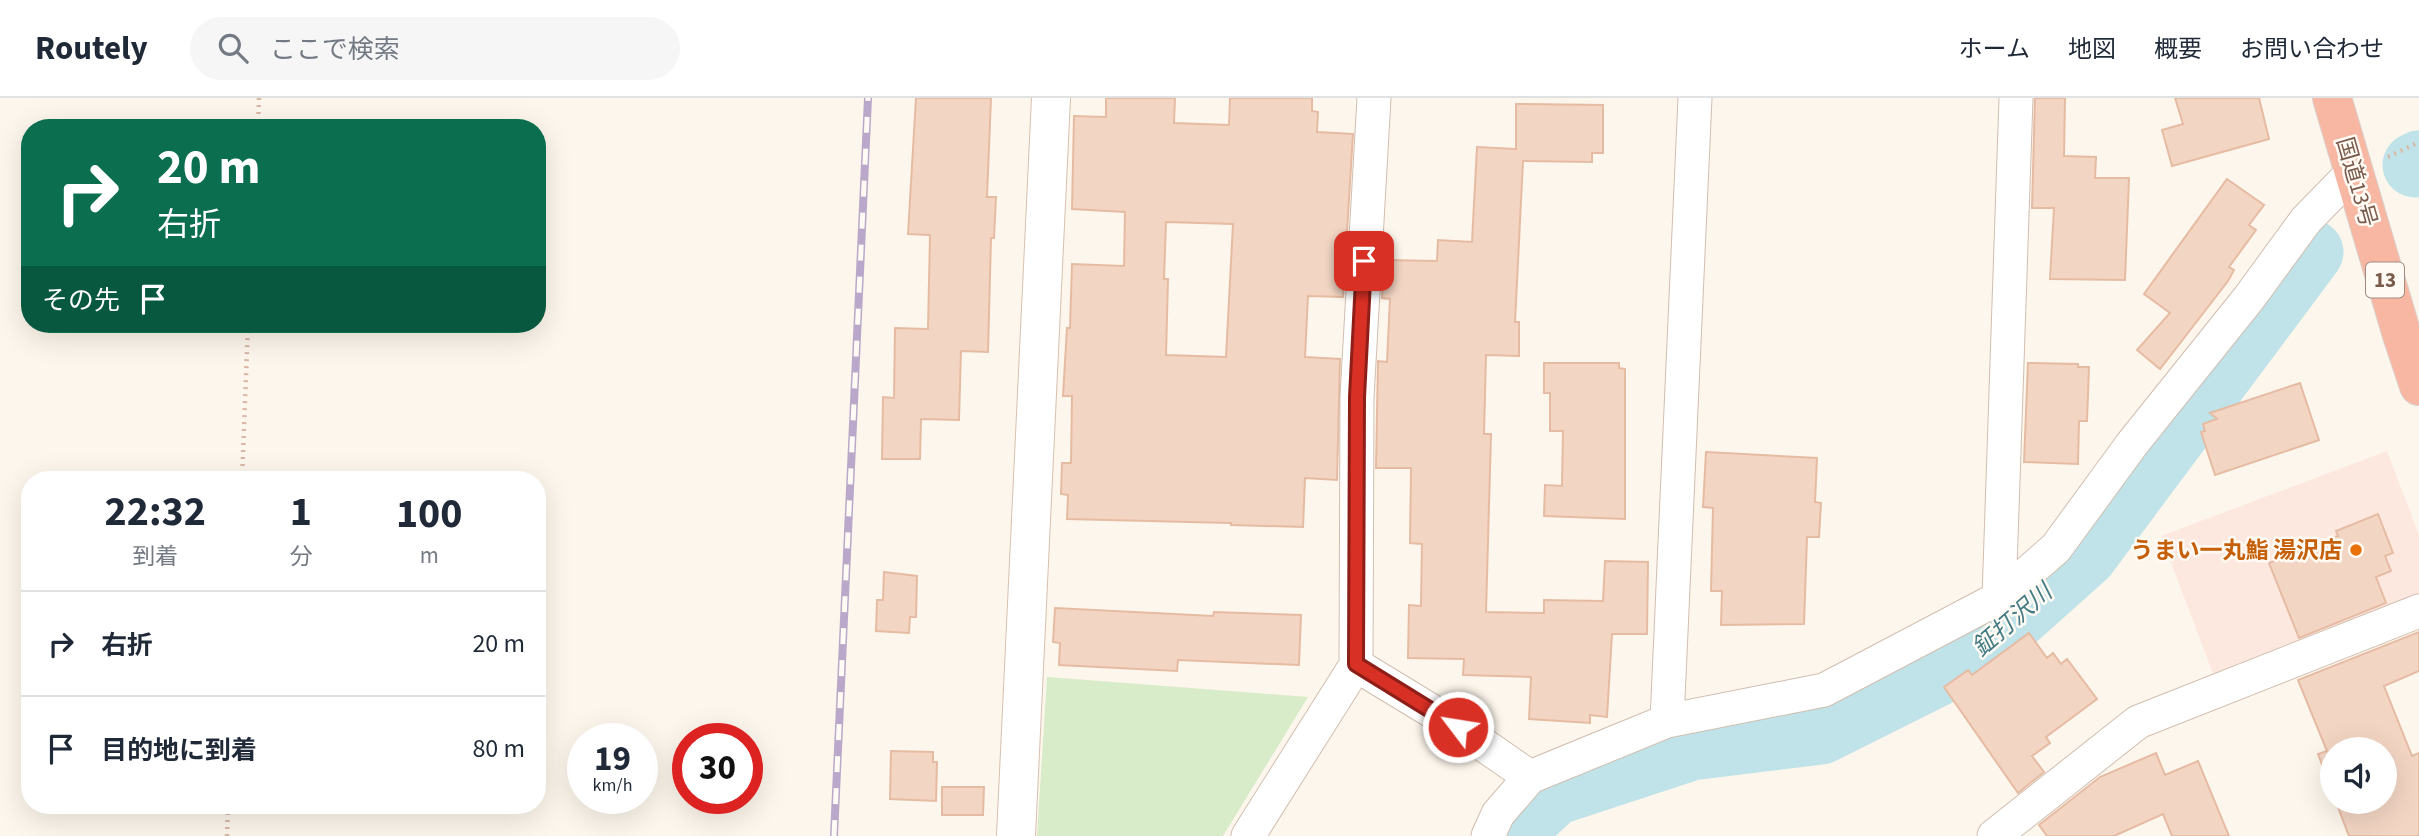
<!DOCTYPE html>
<html lang="ja">
<head>
<meta charset="utf-8">
<style>
  body { margin:0; font-family:"Source Sans 3","Noto Sans JP",sans-serif; background:#f6f6f7; color:#1f2937; height:100vh; display:flex; flex-direction:column; font-size:26px; white-space:nowrap }
  * { box-sizing:border-box; margin:0 }
  p { font-size:23px; color:#747a83 }
  .icon { flex:none; width:38px; height:38px; fill:none; stroke:currentColor; stroke-width:2; stroke-linecap:round; stroke-linejoin:round }
  .map { position:relative; flex:1; overflow:hidden }
  .panel { position:absolute; left:21px; top:373px; width:525px; height:343px; display:flex; flex-direction:column; background:#fff; border-radius:28px; box-shadow:0 7px 28px #0002 }
  .panel>* { flex:none }
  .guide { position:absolute; left:21px; top:21px; width:525px; height:214px; border-radius:28px; box-shadow:0 7px 28px #0002; background:#0b6e4f; color:#fff; overflow:hidden }
  .buttons { position:absolute; left:2320px; top:639px; display:grid; gap:14px }
  .buttons a { display:grid; place-items:center; width:77px; height:77px; border-radius:50%; background:#fff; box-shadow:0 7px 28px #0002; font-size:35px }
  .speed { position:absolute; left:567px; top:625px; display:flex; gap:14px; font-size:35px; font-weight:700; text-align:center }
  .speed>* { display:grid; place-content:center; width:91px; height:91px; border-radius:50%; background:#fff; box-shadow:0 7px 28px #0002; line-height:1 }
  .speed small { font-size:18px; font-weight:400 }
  .speed .limit { border:10px solid #d22; background:#fff; color:#111 }
  .pin { position:absolute; display:grid; place-items:center; width:60px; height:60px; color:#fff; margin:-30px; border-radius:14px; box-shadow:0 4px 10px #0006 }
  .me { position:absolute; width:77px; margin:-38px; rotate:301deg; stroke-linejoin:round; filter:drop-shadow(0 0 5px #0008) }
  .turn { display:flex; align-items:center; gap:24px; height:147px; padding:0 21px; font-size:32px }
  .turn .icon { width:91px; height:91px; stroke-width:2.5 }
  .turn b { display:block; font-size:49px; line-height:60px }
  .then { display:flex; align-items:center; height:66px; padding:0 21px; background:#0003; gap:14px; font-size:26px }
  .eta { display:flex; justify-content:space-evenly; align-items:center; height:119px; text-align:center }
  .eta b { font-size:42px; font-weight:700; line-height:49px }
  ul { padding:0; list-style:none }
  li { display:flex; align-items:center; gap:21px; height:105px; padding:0 21px; border-top:2px solid #e0e1e3 }
  li div { flex:1 }
  li b { display:block; font-size:26px }
  li em { font-style:normal }
  header { display:flex; align-items:center; gap:42px; box-sizing:border-box; height:98px; padding:0 35px; background:#fff; border-bottom:2px solid #e0e1e3 }
  header strong { font-size:33px }
  nav { display:flex; gap:38px; margin-inline-start:auto; font-size:24px }
  .search { width:490px; height:63px; background:#f6f6f7; display:flex; align-items:center; gap:18px; box-sizing:border-box; padding:0 24px; border-radius:38px; color:#747a83; font-size:26px }
  .map>svg:first-child { display:block }
  .commercial { fill:#fde8e0 }
  .green { fill:#d8ecc9 }
  .lines { fill:none; stroke-linecap:round; stroke-linejoin:round }
  .river { stroke:#bfe3e8; stroke-width:65 }
  .building { fill:#f3d5c3; stroke:#e6bba3; stroke-width:2; fill-rule:evenodd }
  .street-casing { stroke:#d1beb0; stroke-width:35 }
  .secondary-casing { stroke:#d6c0b0; stroke-width:40 }
  .highway-casing { stroke:#dad1cd; stroke-width:40 }
  .path { stroke:#d9b8a5; stroke-width:4.5; stroke-dasharray:2 5; stroke-linecap:butt }
  .street { stroke:#fff; stroke-width:33 }
  .secondary { stroke:#fff; stroke-width:38 }
  .highway { stroke:#f7b7a3; stroke-width:38 }
  .rail-casing { stroke:#b9a8c9; stroke-width:8 }
  .rail { stroke:#fffaf3; stroke-width:5; stroke-dasharray:16; stroke-linecap:butt }
  .route-casing { stroke:#8d1f18; stroke-width:18 }
  .route { stroke:#d93025; stroke-width:12 }
  .food-dot { fill:#e8710a; stroke:#fffaf3; stroke-width:2.5 }
  .labels { text-anchor:middle; stroke-width:5; stroke-linejoin:round; paint-order:stroke }
  .shield { fill:#fffaf3; stroke:#a28b7f; stroke-width:2 }
  .shield-label { font-size:21px; font-weight:bold; fill:#7a5c4d }
  .street-label { font-size:23px; fill:#7a5c4d; stroke:#fffaf3 }
  .food-label { font-size:23px; font-weight:bold; fill:#c56008; stroke:#fffaf3; text-anchor:end }
  .water-label { font-size:24px; font-style:italic; fill:#437c86; stroke:#fffaf3 }
</style>
</head>
<body>
<header>
<strong>Routely</strong>
<div class="search"><svg class="icon" aria-label="search" viewBox="0 0 24 24"><circle cx="10" cy="10" r="6"/><path d="M15 15l6 6"/></svg>ここで検索</div>
<nav><a>ホーム</a><a>地図</a><a>概要</a><a>お問い合わせ</a></nav>
</header>
<div class="map">
<svg width="2419" height="738" viewBox="0 0 2419 738">
  <rect width="100%" height="100%" fill="#fdf6ec"/>
  <path class="commercial" d="M 2387,353 L 2419,437 L 2419,505 L 2215,581 L 2161,438 Z"/>
  <path class="green" d="M 1047,579 L 1048,579 L 1308,599 L 1223,738 L 1037,738 Z"/>
  <g class="lines">
    <path class="river" d="M 2415,67 L 2419,65
      M 1508,738 L 1554,695 L 1691,650 L 1821,634 L 1971,559 L 2085,457 L 2311,154"/>
  </g>
  <path class="building" d="M 916,0 L 991,0 L 987,99 L 996,99 L 994,140 L 991,140 L 988,254 L 961,253 L 959,322 L 921,321 L 920,361 L 882,361 L 883,299 L 894,300 L 895,230 L 928,231 L 930,137 L 908,136 Z
    M 1106,0 L 1175,0 L 1174,25 L 1229,27 L 1230,0 L 1312,0 L 1312,13 L 1318,14 L 1317,34 L 1353,36 L 1343,199 L 1308,198 L 1305,259 L 1340,261 L 1337,382 L 1305,380 L 1303,429 L 1231,427 L 1231,425 L 1067,421 L 1068,397 L 1061,396 L 1062,365 L 1071,365 L 1072,298 L 1063,298 L 1067,230 L 1070,230 L 1072,166 L 1124,168 L 1125,114 L 1072,111 L 1074,18 L 1106,19 ZM 1166,124 L 1233,126 L 1226,259 L 1166,257 L 1168,181 L 1164,181 Z
    M 2035,0 L 2065,0 L 2064,58 L 2096,59 L 2095,80 L 2129,80 L 2125,182 L 2050,181 L 2054,110 L 2032,110 Z
    M 2175,0 L 2259,0 L 2269,41 L 2172,68 L 2162,32 L 2183,26 Z
    M 1516,6 L 1603,7 L 1603,55 L 1592,55 L 1592,64 L 1523,63 L 1515,224 L 1519,224 L 1519,258 L 1486,257 L 1484,336 L 1491,336 L 1486,514 L 1544,515 L 1544,502 L 1603,503 L 1605,463 L 1648,464 L 1647,536 L 1612,536 L 1607,619 L 1590,617 L 1590,625 L 1529,621 L 1531,579 L 1463,577 L 1464,561 L 1408,560 L 1409,507 L 1421,508 L 1422,446 L 1410,445 L 1411,370 L 1376,370 L 1378,263 L 1387,264 L 1390,201 L 1382,200 L 1384,162 L 1437,163 L 1438,142 L 1472,144 L 1477,49 L 1516,51 Z
    M 2227,81 L 2264,107 L 2249,127 L 2256,132 L 2229,169 L 2234,172 L 2228,183 L 2160,271 L 2137,252 L 2170,215 L 2144,196 Z
    M 1544,265 L 1619,265 L 1619,270 L 1625,271 L 1625,421 L 1544,418 L 1545,387 L 1562,388 L 1563,333 L 1550,333 L 1550,295 L 1544,295 Z
    M 2028,265 L 2078,266 L 2078,269 L 2089,269 L 2087,323 L 2079,323 L 2078,366 L 2024,364 Z
    M 2300,285 L 2319,342 L 2215,377 L 2201,334 L 2205,333 L 2203,326 L 2217,321 L 2210,315 Z
    M 1706,354 L 1817,360 L 1815,404 L 1821,405 L 1819,439 L 1807,439 L 1804,526 L 1721,527 L 1722,493 L 1711,493 L 1713,410 L 1703,409 Z
    M 2378,416 L 2393,455 L 2385,458 L 2391,473 L 2376,479 L 2386,505 L 2299,540 L 2269,465 L 2338,438 L 2336,433 Z
    M 884,474 L 917,478 L 916,519 L 910,519 L 909,535 L 876,533 L 877,502 L 883,502 Z
    M 1055,510 L 1213,518 L 1214,514 L 1301,517 L 1299,567 L 1178,562 L 1177,573 L 1059,567 L 1060,545 L 1053,544 Z
    M 2419,534 L 2419,573 L 2384,588 L 2412,658 L 2419,655 L 2419,738 L 2349,738 L 2336,704 L 2385,704 L 2385,651 L 2333,651 L 2333,695 L 2318,656 L 2327,653 L 2298,582 Z
    M 2029,535 L 2047,560 L 2053,555 L 2061,566 L 2067,561 L 2097,601 L 2046,639 L 2050,645 L 2032,658 L 2044,674 L 2018,695 L 1944,589 L 1968,572 L 1972,577 Z
    M 891,653 L 933,654 L 933,664 L 937,664 L 936,703 L 890,701 Z
    M 2156,655 L 2165,677 L 2198,663 L 2229,738 L 2172,738 L 2163,716 L 2114,738 L 2047,738 L 2039,727 L 2100,679 Z
    M 942,689 L 984,689 L 983,717 L 942,717 Z"/>
  <g class="lines">
    <g class="street-casing">
      <path id="street" d="M 1999,500 L 2016,0
        M 1356,567 L 1458,629 L 1530,679
        M 1667,623 L 1695,0
        M 1248,738 L 1356,567 L 1357,299 L 1374,0
        M 1488,738 L 1498,716 L 1530,679 L 1667,623 L 1824,592 L 1999,500 L 2056,450 L 2132,346 L 2249,200 L 2306,122 L 2353,74
        M 1994,738 L 2138,624 L 2419,513"/>
    </g>
    <g class="secondary-casing">
      <path id="secondary" d="M 1016,738 L 1051,0"/>
    </g>
    <g class="highway-casing">
      <path id="highway" d="M 2332,0 L 2402,237 L 2419,288"/>
    </g>
    <path class="path" d="M 258,30 L 259,0
      M 2388,59 L 2419,44
      M 242,382 L 248,226
      M 227,738 L 228,707"/>
    <use href="#street" class="street"/>
    <use href="#secondary" class="secondary"/>
    <use href="#highway" class="highway"/>
    <g class="rail-casing">
      <path id="rail" d="M 834,738 L 868,0"/>
    </g>
    <use href="#rail" class="rail"/>
  </g>
  <g class="lines">
    <g class="route-casing">
      <path id="route" d="M 1364,163 L 1357,299 L 1356,566 L 1458,629"/>
    </g>
    <use href="#route" class="route"/>
  </g>
  <circle class="food-dot" cx="2356" cy="452" r="7"/>
  <g class="labels">
    <rect class="shield" x="2366" y="164.5" width="38" height="35" rx="5"/>
    <g class="shield-label">
      <text x="2385" y="189">13</text>
    </g>
    <g class="street-label">
      <text transform="translate(2357 84) rotate(74)" y="8">国道13号</text>
    </g>
    <g class="food-label">
      <text x="2342" y="460">うまい一丸鮨 湯沢店</text>
    </g>
    <g class="water-label">
      <text transform="translate(2012 522) rotate(-41)" y="8">鉦打沢川</text>
    </g>
  </g>
</svg>
<div class="buttons">
<a><svg class="icon" aria-label="sound" viewBox="0 0 24 24"><path d="M4 9h4l5-4v14l-5-4H4zM17 9q2 3 0 6"/></svg></a>
</div>
<div class="speed"><div>19<small>km/h</small></div><div class="limit">30</div></div>
<div class="pin" style="left:1364px;top:163px;background:#d93025"><svg class="icon" aria-label="arrive" viewBox="0 0 24 24"><path d="M6 21V4h12l-3 4 3 4H6"/></svg></div>
<svg class="me" style="left:1458px;top:629px" viewBox="-20 -20 40 40"><circle r="17" fill="#d93025" stroke="#fff" stroke-width="3"/><path d="M0-11L8 9 0 5-8 9z" fill="#fff"/></svg>
<div class="guide">
<div class="turn"><svg class="icon" aria-label="right" viewBox="0 0 24 24"><path d="M7 20v-9h11M14 6l5 5-5 5"/></svg><div><b>20 m</b>右折</div></div>
<div class="then">その先<svg class="icon" aria-label="arrive" viewBox="0 0 24 24"><path d="M6 21V4h12l-3 4 3 4H6"/></svg></div>
</div>
<section class="panel">
<div class="eta">
<div><b>22:32</b><p>到着</p></div>
<div><b>1</b><p>分</p></div>
<div><b>100</b><p>m</p></div>
</div>
<ul>
<li><svg class="icon" aria-label="right" viewBox="0 0 24 24"><path d="M7 20v-9h11M14 6l5 5-5 5"/></svg><div><b>右折</b></div><em>20 m</em></li>
<li><svg class="icon" aria-label="arrive" viewBox="0 0 24 24"><path d="M6 21V4h12l-3 4 3 4H6"/></svg><div><b>目的地に到着</b></div><em>80 m</em></li>
</ul>
</section>
</div>
</body>
</html>
